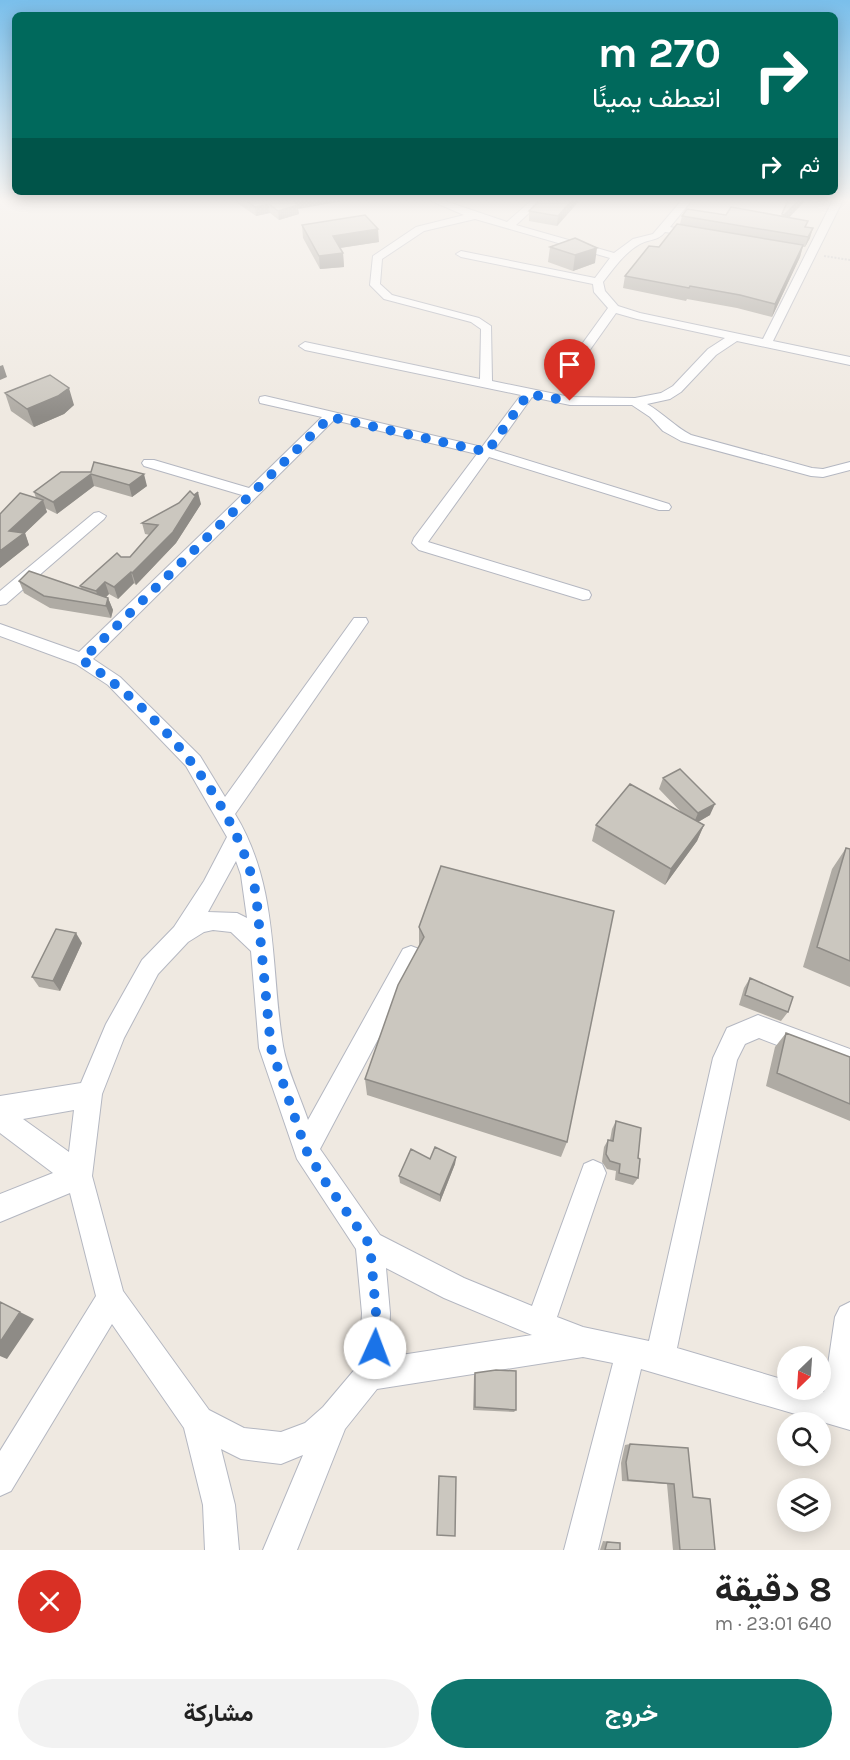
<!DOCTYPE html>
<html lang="ar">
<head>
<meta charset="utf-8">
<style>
  body { margin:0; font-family:Karla,Vazirmatn,sans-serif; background:#f2f2f2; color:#222; direction:rtl; height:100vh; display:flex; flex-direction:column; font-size:22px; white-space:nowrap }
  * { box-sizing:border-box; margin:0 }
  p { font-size:20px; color:#767676 }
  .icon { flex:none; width:33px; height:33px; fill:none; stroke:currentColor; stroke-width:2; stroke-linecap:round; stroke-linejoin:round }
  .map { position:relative; height:1550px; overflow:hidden; direction:ltr }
  .drawer { display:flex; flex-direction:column; background:#fff; flex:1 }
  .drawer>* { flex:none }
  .hud { position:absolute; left:12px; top:12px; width:826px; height:183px; border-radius:9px; box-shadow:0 3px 15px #0003; direction:rtl; background:#00695c; color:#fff; overflow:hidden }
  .needle { width:39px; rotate:205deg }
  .controls { position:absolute; left:777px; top:1346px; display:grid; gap:12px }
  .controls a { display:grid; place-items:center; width:54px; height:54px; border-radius:50%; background:#fff; box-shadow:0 3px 15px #0003; font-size:30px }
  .pin { position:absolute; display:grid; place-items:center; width:51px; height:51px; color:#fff; margin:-62px -26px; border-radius:50% 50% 50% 0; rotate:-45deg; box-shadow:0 0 6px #0007 }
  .pin .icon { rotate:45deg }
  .me { position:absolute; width:66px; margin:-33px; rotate:2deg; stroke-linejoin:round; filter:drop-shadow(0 0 4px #0008) }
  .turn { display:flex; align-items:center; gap:21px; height:126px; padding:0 18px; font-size:27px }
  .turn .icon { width:78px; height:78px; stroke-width:2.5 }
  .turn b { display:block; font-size:42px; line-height:51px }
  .then { display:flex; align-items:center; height:57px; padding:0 18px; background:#0003; gap:12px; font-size:22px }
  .round { display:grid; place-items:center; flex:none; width:63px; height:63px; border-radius:32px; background:#f2f2f2 }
  .summary { display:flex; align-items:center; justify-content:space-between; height:102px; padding:0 18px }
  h1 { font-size:36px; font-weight:700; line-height:45px }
  .button { display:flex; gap:12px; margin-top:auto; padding:12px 18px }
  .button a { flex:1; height:69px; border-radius:36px; background:#0f766e; color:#fff; font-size:24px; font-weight:700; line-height:69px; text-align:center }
  .button a+a { background:#f2f2f2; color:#222 }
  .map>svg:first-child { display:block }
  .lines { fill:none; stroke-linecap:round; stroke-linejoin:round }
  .minor-casing { stroke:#b4b7c1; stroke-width:2 }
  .path { stroke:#c9c9c9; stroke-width:2; stroke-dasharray:2 1.5; stroke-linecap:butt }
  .minor { fill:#fff; fill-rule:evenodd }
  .wall { fill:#afaba4 }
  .shaded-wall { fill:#8e8b86 }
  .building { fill:#cbc7bf; stroke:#8e8b86; stroke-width:1.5 }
  .route { stroke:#1a73e8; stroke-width:10; stroke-dasharray:0 18 }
</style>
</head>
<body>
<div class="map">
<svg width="850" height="1550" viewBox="0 0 850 1550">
  <rect width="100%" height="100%" fill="#efe9e1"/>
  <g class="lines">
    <g class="minor-casing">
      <path id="minor" d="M 429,200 L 442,200 L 507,222 L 532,200 L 543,200 L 516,225 L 614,253 L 633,239 L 653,234 L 682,200 L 692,200 L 670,227 L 700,233 L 700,237 L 665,232 C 658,241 649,239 640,244 C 624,253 614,268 603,282 L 605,291 L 618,306 L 640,313 L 763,339 L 833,200 L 843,200 L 773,341 L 850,357 L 850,365 L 737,341 L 716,355 L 681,392 L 670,399 L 647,404 C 663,413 674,426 691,435 L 812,468 L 823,469 L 850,462 L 850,470 L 823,477 L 811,476 L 681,441 L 663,431 L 650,417 L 632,405 L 570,405 L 532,397 L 494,450 L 669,504 L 671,507 L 669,510 L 659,510 L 489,457 L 428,542 L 589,591 L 591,595 L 589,599 L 583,600 L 419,550 L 412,543 L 414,538 L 477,454 L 334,420 L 93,659 L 120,677 L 200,756 L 225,797 L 354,618 L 366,618 L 368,622 L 235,814 C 279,886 270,965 283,1046 C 287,1070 300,1096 308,1120 L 403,949 L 411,946 L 419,949 L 422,956 L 320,1149 L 380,1235 L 464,1278 L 532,1306 L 584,1164 L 593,1160 L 602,1164 L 606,1173 L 557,1317 L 583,1327 L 649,1341 L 713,1058 L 727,1028 L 758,1015 L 850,1049 L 850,1073 L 759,1038 L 745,1044 L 737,1060 L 677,1348 L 788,1381 L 788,1389 L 814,1389 L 824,1392 L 835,1317 L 840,1307 L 850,1302 L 850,1430 L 641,1369 L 598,1550 L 564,1550 L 613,1363 L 583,1357 L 377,1389 L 345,1429 L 297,1550 L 263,1550 L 303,1455 L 281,1464 L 241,1459 L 221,1449 L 235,1505 L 239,1550 L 205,1550 L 203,1505 L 184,1428 L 112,1324 L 11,1491 L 0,1496 L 0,1451 L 96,1296 L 70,1193 L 0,1222 L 0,1194 L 53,1173 L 0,1133 L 0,1096 L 81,1083 L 106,1024 L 142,960 L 174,927 L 204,881 L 227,837 L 186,766 L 108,685 L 76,664 L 0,636 L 0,624 L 79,652 L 242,495 L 144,466 L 142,463 L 144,460 L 154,460 L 249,488 L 322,417 L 260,403 L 259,400 L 260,397 L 265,396 L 482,447 L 521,395 L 305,350 L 299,346 L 305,342 L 480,379 L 481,329 L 471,322 L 384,299 L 370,285 L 373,256 L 416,227 L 464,215 ZM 475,219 L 610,258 L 595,278 L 461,251 L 456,254 L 461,257 L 593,284 L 594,292 L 608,308 L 572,358 L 574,361 L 582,361 L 616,313 L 637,319 L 725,338 L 708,349 L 673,386 L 661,393 L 635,398 L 570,397 L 492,381 L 491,326 L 479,318 L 392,295 L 380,284 L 382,259 L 424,231 ZM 236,861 L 241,875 L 247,918 L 237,913 L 208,912 ZM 213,930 L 231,932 L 251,951 L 259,1048 L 297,1159 L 356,1249 L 362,1313 L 360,1348 L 356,1368 L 323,1407 L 305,1423 L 281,1432 L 244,1428 L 209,1410 L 123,1291 L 92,1176 L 102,1094 L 124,1038 L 158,974 L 188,942 L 204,932 ZM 74,1110 L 69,1152 L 23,1119 ZM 386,1268 L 444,1298 L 532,1335 L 388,1357 L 390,1313 Z
        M 99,512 L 106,516 L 104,519 L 6,604 L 0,605 L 0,591 L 94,513 Z"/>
    </g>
    <path class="path" d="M 824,256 L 850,260"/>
    <use href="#minor" class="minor"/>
  </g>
  <path class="wall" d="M 233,200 L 349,200 L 298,209 L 299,214 L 279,220 L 270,213 L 256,216 Z
    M 540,200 L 580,200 L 557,226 L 529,221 L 529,211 Z
    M 788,200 L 806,200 L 789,217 L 806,227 L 810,238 L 805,247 L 803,247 L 800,257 L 772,317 L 737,308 L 687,299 L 686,301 L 623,288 L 625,276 L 659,247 L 680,224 L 682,216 L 726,215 L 781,216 Z
    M 302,225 L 379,242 L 340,248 L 343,253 L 344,267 L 320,269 L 303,238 Z
    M 575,238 L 595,263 L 573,271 L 548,262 L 550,247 Z
    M 5,393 L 74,405 L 64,414 L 34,427 L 11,411 Z
    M 91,472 L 147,486 L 132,497 L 94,486 L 57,514 L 45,508 L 47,512 L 25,533 L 29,545 L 0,568 L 0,514 L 36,498 L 34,492 Z
    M 201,504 L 176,543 L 136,585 L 134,583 L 118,599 L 109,594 L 106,597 L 108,598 L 113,610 L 111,618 L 50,608 L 24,593 L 19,581 L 81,589 L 80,586 L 121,557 L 130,557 L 150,535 L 145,534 L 142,523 Z
    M 663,778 L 710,815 L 698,822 L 704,825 L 697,841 L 665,885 L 592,841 L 596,825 L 681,812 L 659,789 Z
    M 846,848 L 850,849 L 850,987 L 803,967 L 832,869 Z
    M 419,927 L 567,1142 L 561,1157 L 367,1095 L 365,1079 L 419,946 Z
    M 82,943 L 60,991 L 39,987 L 32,977 Z
    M 750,978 L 788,1012 L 781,1021 L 739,1005 L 744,988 Z
    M 786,1033 L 850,1057 L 850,1121 L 766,1086 L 775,1047 Z
    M 616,1121 L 638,1158 L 638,1178 L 633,1185 L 615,1180 L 616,1171 L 607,1169 L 602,1162 L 604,1147 L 608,1140 L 610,1140 L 612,1129 Z
    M 456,1157 L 455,1164 L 440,1202 L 400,1183 L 399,1176 L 430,1159 Z
    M 475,1373 L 516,1410 L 514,1412 L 473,1410 L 474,1376 Z
    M 630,1444 L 693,1497 L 715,1550 L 673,1550 L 667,1484 L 622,1481 L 621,1463 L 625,1445 Z
    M 603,1541 L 620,1543 L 620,1550 L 600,1550 Z"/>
  <path class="shaded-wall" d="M 292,200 L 349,200 L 298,209 L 299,214 L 279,220 L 278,211 Z
    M 572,200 L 580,200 L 557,226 L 558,216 Z
    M 799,200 L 806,200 L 782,225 L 784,215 Z
    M 269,204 L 270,213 L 256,216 L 255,207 Z
    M 813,228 L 810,238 L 805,247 L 808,237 Z
    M 378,229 L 379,242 L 333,249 L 333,236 Z
    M 803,245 L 800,257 L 772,317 L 775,304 Z
    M 597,248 L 595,263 L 573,271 L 575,255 Z
    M 343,253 L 344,267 L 320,269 L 319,256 Z
    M 3,365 L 7,377 L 0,380 L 0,366 Z
    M 69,388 L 74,405 L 64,414 L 34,427 L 27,409 Z
    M 91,474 L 94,486 L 57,514 L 53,502 Z
    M 144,474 L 147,486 L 132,497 L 129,485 Z
    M 198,492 L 201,504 L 176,543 L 136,585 L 132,573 Z
    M 43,500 L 47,512 L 25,533 L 29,545 L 0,568 L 0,551 L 9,531 Z
    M 131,572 L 134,583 L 118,599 L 114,587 Z
    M 105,582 L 109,594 L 100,603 L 96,591 Z
    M 108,598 L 113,610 L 111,618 L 106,606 Z
    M 715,804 L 710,815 L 693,825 L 698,813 Z
    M 704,825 L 697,841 L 665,885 L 671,869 Z
    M 76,933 L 82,943 L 60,991 L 53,981 Z
    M 456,1157 L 455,1164 L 440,1202 L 440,1195 Z
    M 0,1302 L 34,1319 L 7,1359 L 0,1356 Z"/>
  <path class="building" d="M 245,200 L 293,200 L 292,200 L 298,205 L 278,211 L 269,204 L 255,207 Z
    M 540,200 L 572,200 L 558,216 L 529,211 Z
    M 788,200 L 799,200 L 784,215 L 782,214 Z
    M 731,207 L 808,221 L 805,227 L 813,228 L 808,237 L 682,216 L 687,209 L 726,215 Z
    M 365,215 L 378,229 L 333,236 L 343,253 L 319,256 L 302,225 Z
    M 677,224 L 803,245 L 775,304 L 740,295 L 690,286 L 689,288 L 625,276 L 649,246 L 659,247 Z
    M 575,238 L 597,248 L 575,255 L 550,247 Z
    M 50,375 L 69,388 L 58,396 L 27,409 L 5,393 Z
    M 94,462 L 144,474 L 129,485 L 91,474 L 53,502 L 34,492 L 61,472 L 91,472 Z
    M 190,491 L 194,495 L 198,492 L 173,532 L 132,573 L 131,572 L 114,587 L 105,582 L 96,591 L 80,586 L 117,553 L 121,557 L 130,557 L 158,525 L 142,523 L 179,503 Z
    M 20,493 L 43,500 L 9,531 L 24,533 L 0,551 L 0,514 Z
    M 29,571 L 108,598 L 106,606 L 44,596 L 19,581 Z
    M 680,769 L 715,804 L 698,813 L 663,778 Z
    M 630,784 L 704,825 L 671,869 L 596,825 Z
    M 846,848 L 850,849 L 850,961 L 817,947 Z
    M 441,866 L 614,911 L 567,1142 L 365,1079 L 398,985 L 424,937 L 419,927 Z
    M 56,929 L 76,933 L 53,981 L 32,977 Z
    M 750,978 L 793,997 L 788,1012 L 745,995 Z
    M 786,1033 L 850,1057 L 850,1104 L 777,1073 Z
    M 616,1121 L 641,1128 L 638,1158 L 640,1159 L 638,1178 L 619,1173 L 620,1164 L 610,1161 L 606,1154 L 608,1140 L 613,1141 Z
    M 435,1147 L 456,1157 L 440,1195 L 399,1176 L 411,1149 L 430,1159 Z
    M 0,1302 L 20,1312 L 0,1342 Z
    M 496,1370 L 516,1371 L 516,1410 L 475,1407 L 475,1373 Z
    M 630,1444 L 688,1448 L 693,1497 L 710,1499 L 715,1550 L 680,1550 L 674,1484 L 628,1480 L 626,1462 Z
    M 439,1476 L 456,1477 L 455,1536 L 437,1535 Z
    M 607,1542 L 620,1543 L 620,1550 L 605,1550 Z"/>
  <linearGradient id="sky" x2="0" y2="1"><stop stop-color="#7abfeb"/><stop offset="0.48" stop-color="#f8f5f2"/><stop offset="1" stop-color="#f8f5f2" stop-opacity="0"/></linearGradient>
  <rect width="850" height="417" fill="url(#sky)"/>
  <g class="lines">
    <path class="route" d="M 375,1348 L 376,1313 L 370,1245 L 324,1180 L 306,1150 L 271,1048 L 256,894 C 237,802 159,711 82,660 L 330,417 L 487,452 L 528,394 L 570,401"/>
  </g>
</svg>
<div class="controls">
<a><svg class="needle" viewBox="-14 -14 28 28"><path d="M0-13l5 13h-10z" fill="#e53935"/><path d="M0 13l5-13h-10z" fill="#767676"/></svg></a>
<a><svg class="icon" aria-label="search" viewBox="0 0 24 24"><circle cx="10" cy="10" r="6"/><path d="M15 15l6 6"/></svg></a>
<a><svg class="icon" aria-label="layers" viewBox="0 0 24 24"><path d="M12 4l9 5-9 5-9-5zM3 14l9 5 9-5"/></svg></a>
</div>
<div class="pin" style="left:570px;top:401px;background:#d93025"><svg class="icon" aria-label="arrive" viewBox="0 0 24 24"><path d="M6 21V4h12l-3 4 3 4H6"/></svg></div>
<svg class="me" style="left:375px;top:1348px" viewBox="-20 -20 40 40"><circle r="19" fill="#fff"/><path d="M0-13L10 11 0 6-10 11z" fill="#1a73e8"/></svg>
<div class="hud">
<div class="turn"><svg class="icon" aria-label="right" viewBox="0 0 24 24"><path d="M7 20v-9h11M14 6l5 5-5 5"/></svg><div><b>270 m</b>انعطف يمينًا</div></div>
<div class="then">ثم<svg class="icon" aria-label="right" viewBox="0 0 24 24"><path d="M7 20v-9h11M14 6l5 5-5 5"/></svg></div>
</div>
</div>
<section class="drawer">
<div class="summary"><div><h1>8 دقيقة</h1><p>640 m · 23:01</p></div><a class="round" style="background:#d93025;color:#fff"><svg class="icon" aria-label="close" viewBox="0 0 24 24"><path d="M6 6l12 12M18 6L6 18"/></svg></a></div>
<div class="button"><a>خروج</a><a>مشاركة</a></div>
</section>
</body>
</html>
